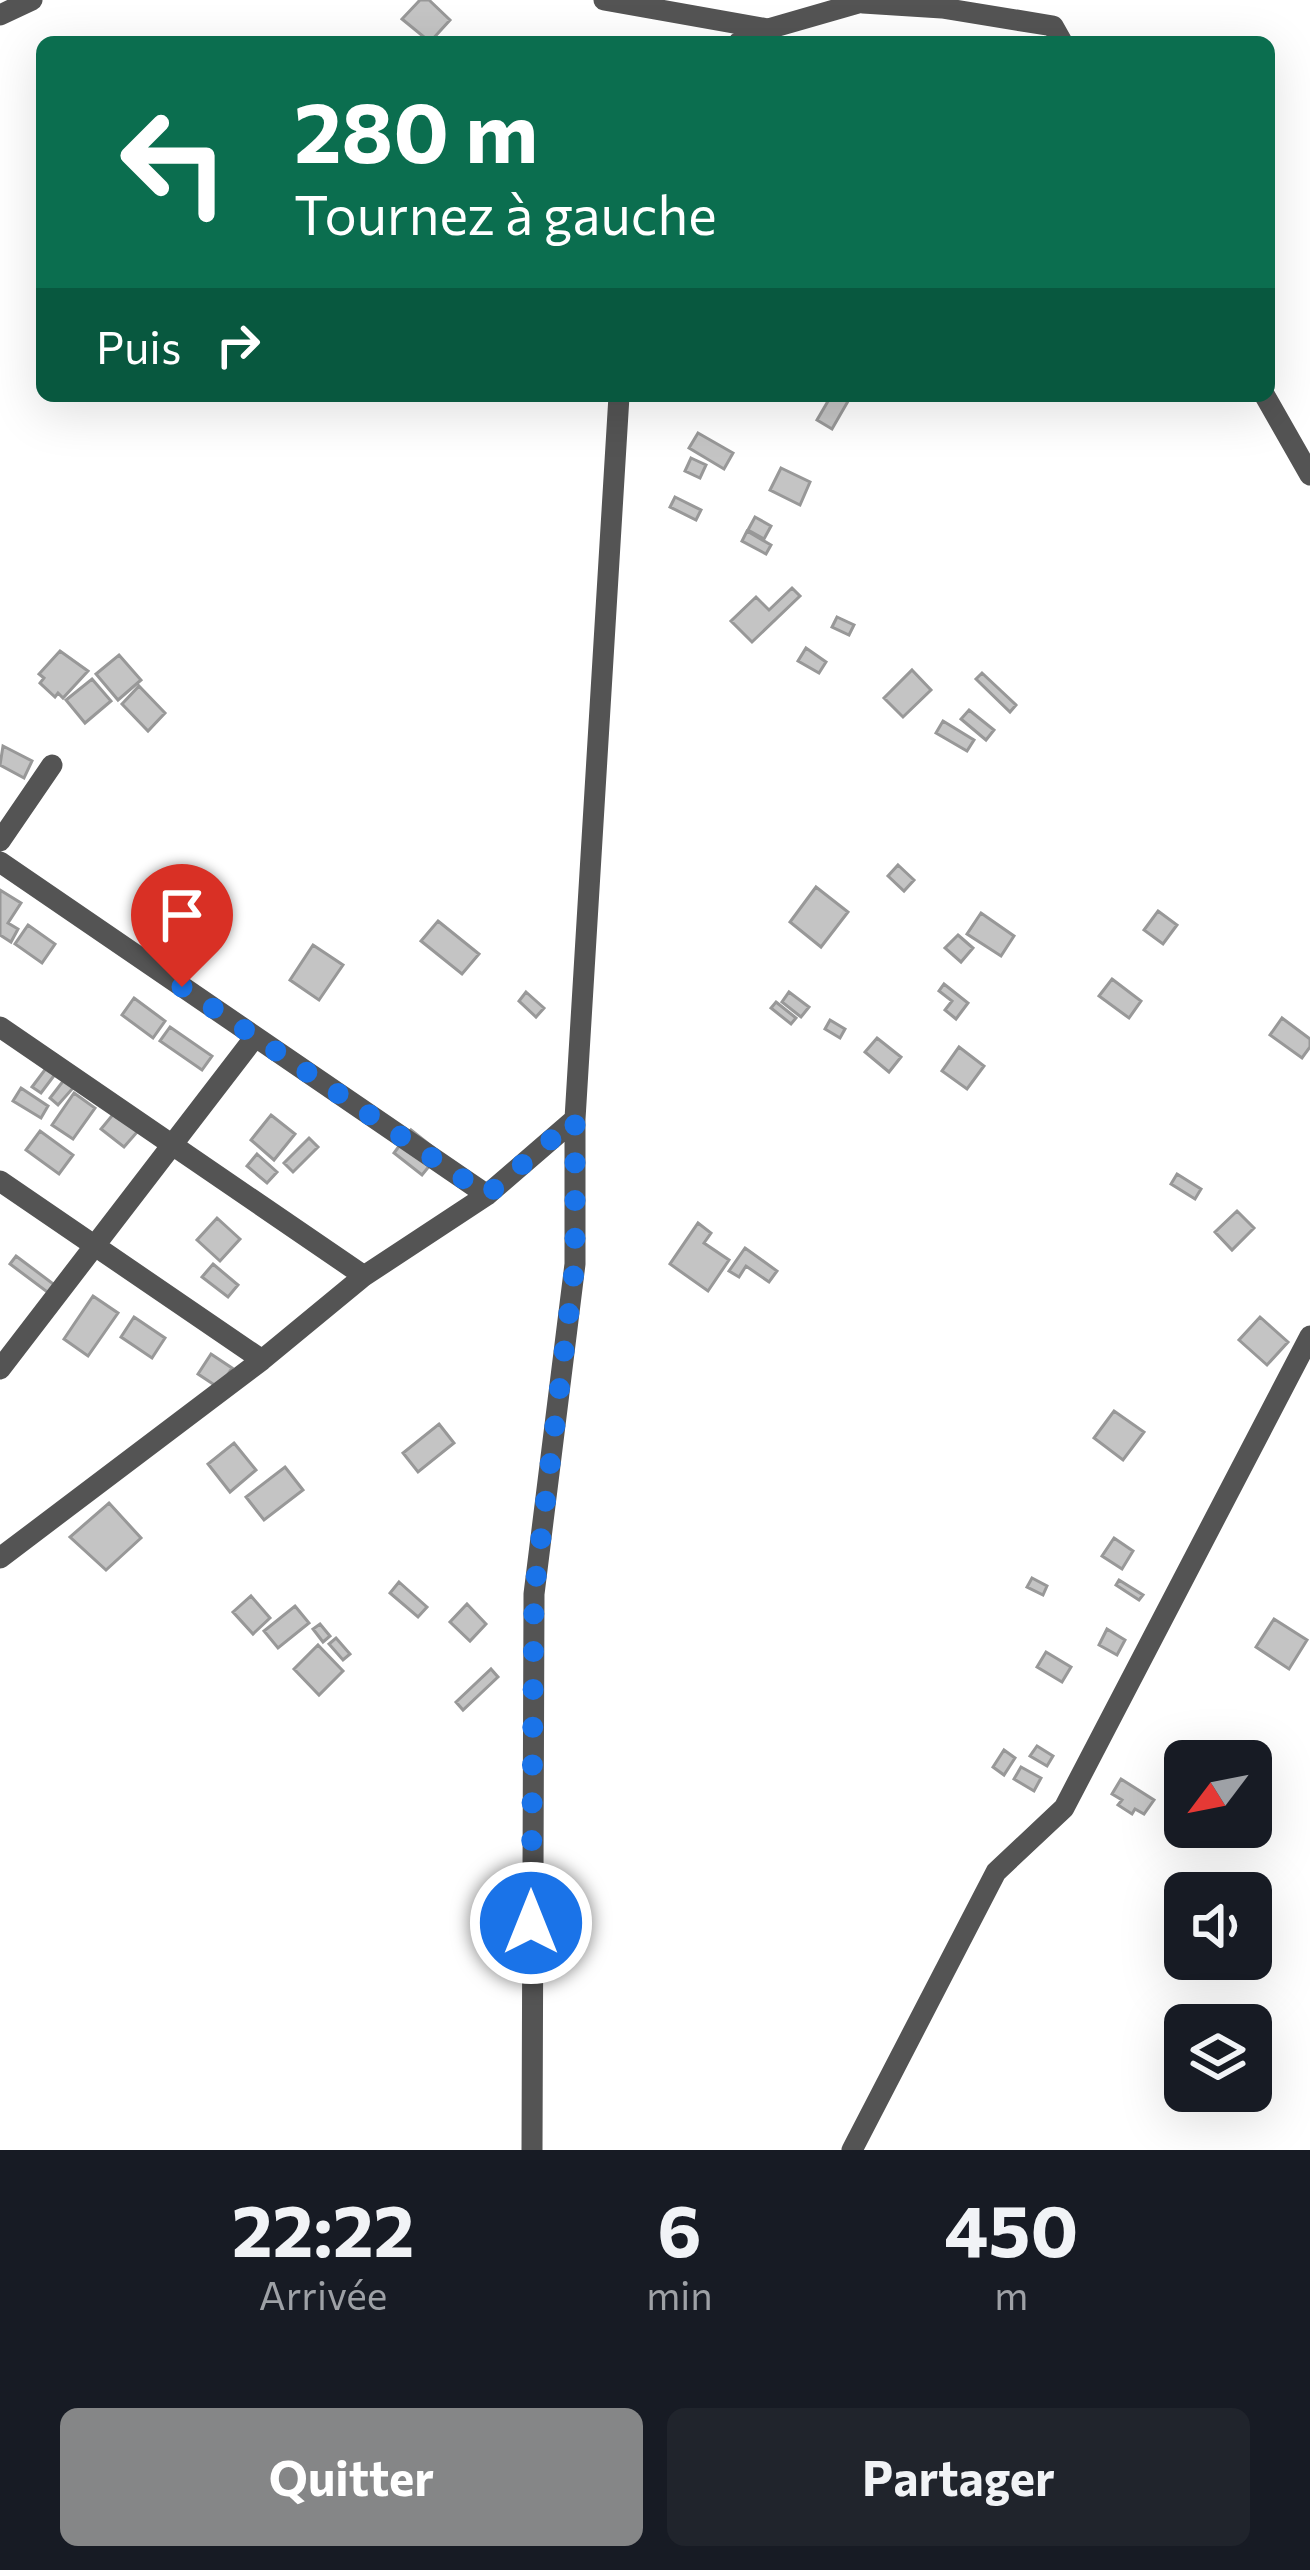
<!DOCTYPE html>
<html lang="fr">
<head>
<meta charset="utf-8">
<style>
  body { margin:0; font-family:Commissioner,sans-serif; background:#20242c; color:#f1f3f6; height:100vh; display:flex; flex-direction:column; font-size:45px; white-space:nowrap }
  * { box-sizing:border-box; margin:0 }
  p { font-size:39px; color:#9ea1a6 }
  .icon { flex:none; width:66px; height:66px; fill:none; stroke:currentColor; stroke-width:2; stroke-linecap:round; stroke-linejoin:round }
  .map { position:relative; height:2150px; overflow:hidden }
  .panel { display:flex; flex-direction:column; background:#171b24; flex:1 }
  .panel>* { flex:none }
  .top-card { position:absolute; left:36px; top:36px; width:1239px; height:366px; border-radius:18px; box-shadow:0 12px 48px #0002; background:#0b6e4f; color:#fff; overflow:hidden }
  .needle { width:78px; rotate:238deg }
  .fabs { position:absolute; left:1164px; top:1740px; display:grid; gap:24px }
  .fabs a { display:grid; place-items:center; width:108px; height:108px; border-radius:18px; background:#171b24; box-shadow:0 12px 48px #0002; font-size:60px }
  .pin { position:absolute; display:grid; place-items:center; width:102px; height:102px; color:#fff; margin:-123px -51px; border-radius:50% 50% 50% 0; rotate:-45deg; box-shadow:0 0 12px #0007 }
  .pin .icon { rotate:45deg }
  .me { position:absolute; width:132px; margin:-66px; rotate:0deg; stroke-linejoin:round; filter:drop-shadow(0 0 9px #0008) }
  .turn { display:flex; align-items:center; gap:42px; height:252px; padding:0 60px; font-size:54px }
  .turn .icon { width:156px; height:156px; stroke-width:2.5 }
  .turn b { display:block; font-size:84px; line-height:102px }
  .then { display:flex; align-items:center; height:114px; padding:0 60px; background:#0003; gap:24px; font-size:45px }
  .eta { display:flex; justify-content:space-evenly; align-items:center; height:204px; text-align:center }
  .eta b { font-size:72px; font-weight:700; line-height:84px }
  .primary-button { display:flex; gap:24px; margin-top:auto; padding:24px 60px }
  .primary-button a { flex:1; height:138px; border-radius:18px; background:#858687; color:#fff; font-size:48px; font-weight:700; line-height:138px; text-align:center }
  .primary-button a+a { background:#20242c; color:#f1f3f6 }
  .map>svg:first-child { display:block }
  .building { fill:#c4c4c4; stroke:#989898; stroke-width:3 }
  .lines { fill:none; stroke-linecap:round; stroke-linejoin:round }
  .street { stroke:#545454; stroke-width:21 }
  .route { stroke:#1a73e8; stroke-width:21; stroke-dasharray:0 37.8 }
</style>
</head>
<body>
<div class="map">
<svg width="1310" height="2150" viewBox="0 0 1310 2150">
  <rect width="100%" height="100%" fill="#fff"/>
  <path class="building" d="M 420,0 L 429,0 L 450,20 L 430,42 L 402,19 Z
    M 831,396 L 851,396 L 832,429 L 817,420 Z
    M 698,433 L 733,453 L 724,469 L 689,448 Z
    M 691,458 L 706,465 L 700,478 L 685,471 Z
    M 781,468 L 810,482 L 800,505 L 770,490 Z
    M 675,497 L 701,510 L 696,520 L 670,507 Z
    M 755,517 L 771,526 L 764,539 L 748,530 Z
    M 747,531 L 771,545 L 766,554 L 742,541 Z
    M 792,588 L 800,596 L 752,642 L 731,621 L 756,597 L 769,610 Z
    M 837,617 L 854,625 L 849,635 L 832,627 Z
    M 806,648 L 826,662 L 819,673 L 798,661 Z
    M 60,651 L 88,671 L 63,698 L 58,693 L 55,697 L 40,683 L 44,678 L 39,674 Z
    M 119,655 L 141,680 L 118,700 L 96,674 Z
    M 912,670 L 931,690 L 903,717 L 884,698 Z
    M 982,673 L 1016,705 L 1010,712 L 976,679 Z
    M 92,679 L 111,701 L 85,723 L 66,700 Z
    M 139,686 L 165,713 L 148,731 L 122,704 Z
    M 969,710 L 994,730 L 986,740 L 961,719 Z
    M 943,721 L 974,740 L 967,751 L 936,733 Z
    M 3,746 L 32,761 L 24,778 L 0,765 Z
    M 898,865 L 914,880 L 904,891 L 888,876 Z
    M 816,887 L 848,912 L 821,947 L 790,922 Z
    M 0,890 L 21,903 L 8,923 L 18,929 L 11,942 L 0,935 Z
    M 1158,911 L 1177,925 L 1163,944 L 1144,930 Z
    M 981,913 L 1014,936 L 1001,956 L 967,934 Z
    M 438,921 L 479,954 L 462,974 L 421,941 Z
    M 28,925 L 55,944 L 42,963 L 15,944 Z
    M 958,935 L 973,948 L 961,962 L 945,948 Z
    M 313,945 L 343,965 L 319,1000 L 290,980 Z
    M 1112,979 L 1141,1001 L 1129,1018 L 1099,996 Z
    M 944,984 L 968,1003 L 956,1019 L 945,1010 L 952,1001 L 939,991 Z
    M 526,992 L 544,1008 L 536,1017 L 519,1001 Z
    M 789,992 L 809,1007 L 801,1017 L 782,1002 Z
    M 134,998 L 165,1021 L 153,1038 L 122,1015 Z
    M 776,1002 L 796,1018 L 791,1024 L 771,1008 Z
    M 1282,1018 L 1310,1039 L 1310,1047 L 1302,1058 L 1270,1035 Z
    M 830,1020 L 845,1029 L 840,1038 L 825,1029 Z
    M 170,1027 L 212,1056 L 202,1070 L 160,1041 Z
    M 877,1038 L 901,1057 L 889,1072 L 865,1052 Z
    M 959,1047 L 984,1066 L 967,1089 L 942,1071 Z
    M 47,1067 L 56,1073 L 41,1093 L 32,1087 Z
    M 64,1080 L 73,1088 L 58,1105 L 50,1098 Z
    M 21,1088 L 48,1106 L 41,1118 L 13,1101 Z
    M 74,1093 L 95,1108 L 73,1139 L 52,1125 Z
    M 115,1112 L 138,1131 L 124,1147 L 101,1129 Z
    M 271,1115 L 295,1134 L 274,1160 L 251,1140 Z
    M 411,1130 L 440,1153 L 422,1175 L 394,1153 Z
    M 40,1131 L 73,1155 L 59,1174 L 26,1150 Z
    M 309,1138 L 318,1147 L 293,1172 L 284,1163 Z
    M 257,1154 L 277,1172 L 267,1183 L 247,1166 Z
    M 1177,1174 L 1201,1189 L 1195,1199 L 1171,1184 Z
    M 1237,1211 L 1254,1228 L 1232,1250 L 1215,1232 Z
    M 217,1218 L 240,1239 L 220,1261 L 197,1240 Z
    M 698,1223 L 711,1233 L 704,1243 L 729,1260 L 708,1291 L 670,1264 Z
    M 745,1248 L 777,1271 L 769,1282 L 746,1266 L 739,1277 L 729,1271 Z
    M 16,1256 L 60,1289 L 54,1297 L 10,1264 Z
    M 213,1264 L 238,1285 L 228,1297 L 202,1277 Z
    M 93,1296 L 118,1313 L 88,1356 L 64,1339 Z
    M 134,1317 L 165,1338 L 152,1358 L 121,1337 Z
    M 1260,1317 L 1288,1342 L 1267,1365 L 1239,1340 Z
    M 211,1354 L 232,1368 L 219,1388 L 198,1374 Z
    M 1114,1411 L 1144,1432 L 1123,1460 L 1094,1438 Z
    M 439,1424 L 454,1443 L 418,1472 L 403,1453 Z
    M 234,1443 L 256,1470 L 230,1492 L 208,1464 Z
    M 285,1467 L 303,1490 L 264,1520 L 246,1497 Z
    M 109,1503 L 141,1538 L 106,1570 L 70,1537 Z
    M 1114,1538 L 1133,1551 L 1122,1569 L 1102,1556 Z
    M 1032,1578 L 1047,1586 L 1043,1595 L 1027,1587 Z
    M 1119,1580 L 1143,1595 L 1139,1600 L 1116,1585 Z
    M 399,1582 L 427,1607 L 418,1617 L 390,1593 Z
    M 251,1596 L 270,1618 L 253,1634 L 233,1612 Z
    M 467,1604 L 486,1624 L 470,1641 L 450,1622 Z
    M 295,1606 L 309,1623 L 278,1648 L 264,1631 Z
    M 1274,1619 L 1307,1640 L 1289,1669 L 1256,1647 Z
    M 320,1624 L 330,1636 L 323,1642 L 313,1629 Z
    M 1107,1629 L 1125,1640 L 1117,1655 L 1099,1645 Z
    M 336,1638 L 350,1654 L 343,1660 L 329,1644 Z
    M 318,1645 L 343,1671 L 319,1695 L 294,1669 Z
    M 1046,1652 L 1071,1667 L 1062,1682 L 1037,1667 Z
    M 491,1669 L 498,1677 L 463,1710 L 456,1702 Z
    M 1037,1746 L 1053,1756 L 1047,1766 L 1030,1756 Z
    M 1004,1750 L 1015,1758 L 1004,1775 L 993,1767 Z
    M 1021,1767 L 1041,1778 L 1034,1791 L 1014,1779 Z
    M 1121,1779 L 1154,1800 L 1144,1814 L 1135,1809 L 1132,1814 L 1118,1805 L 1122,1800 L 1112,1794 Z"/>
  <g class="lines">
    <path class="street" d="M 604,0 L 768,29
      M 863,3 L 942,8 L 1053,26 L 1062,42
      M 0,15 L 32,0
      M 739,42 L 768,29 L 869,0
      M 1265,396 L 1310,475
      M 0,841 L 52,765
      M 0,862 L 487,1195
      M 0,1027 L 364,1276
      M 0,1181 L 262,1360
      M 0,1369 L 255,1037
      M 0,1558 L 262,1360 L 364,1276 L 487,1195 L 575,1119
      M 532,2150 L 534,1594 L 575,1264 L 575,1119 L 619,396
      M 852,2150 L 996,1872 L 1064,1808 L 1310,1336"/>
  </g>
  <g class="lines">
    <path class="route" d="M 182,987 L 487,1195 L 575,1119 L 575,1264 L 534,1594 L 531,1923"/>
  </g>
</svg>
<div class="fabs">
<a><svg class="needle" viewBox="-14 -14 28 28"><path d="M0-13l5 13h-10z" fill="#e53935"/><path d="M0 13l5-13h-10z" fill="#9ea1a6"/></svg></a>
<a><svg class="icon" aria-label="sound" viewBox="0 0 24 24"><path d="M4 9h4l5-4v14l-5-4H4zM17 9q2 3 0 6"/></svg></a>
<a><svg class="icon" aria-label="layers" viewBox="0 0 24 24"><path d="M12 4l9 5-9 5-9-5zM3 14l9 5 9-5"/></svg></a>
</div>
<div class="pin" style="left:182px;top:987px;background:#d93025"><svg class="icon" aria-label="arrive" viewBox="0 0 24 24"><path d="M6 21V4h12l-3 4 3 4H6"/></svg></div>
<svg class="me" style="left:531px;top:1923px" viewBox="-20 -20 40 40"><circle r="17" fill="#1a73e8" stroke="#fff" stroke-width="3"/><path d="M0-11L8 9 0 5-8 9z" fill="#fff"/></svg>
<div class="top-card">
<div class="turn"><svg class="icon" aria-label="left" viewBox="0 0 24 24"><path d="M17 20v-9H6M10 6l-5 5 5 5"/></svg><div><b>280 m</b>Tournez à gauche</div></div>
<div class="then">Puis<svg class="icon" aria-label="right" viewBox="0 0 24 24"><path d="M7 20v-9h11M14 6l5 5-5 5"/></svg></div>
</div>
</div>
<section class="panel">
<div class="eta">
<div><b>22:22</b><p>Arrivée</p></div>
<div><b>6</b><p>min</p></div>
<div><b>450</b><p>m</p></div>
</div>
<div class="primary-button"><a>Quitter</a><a>Partager</a></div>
</section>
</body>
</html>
